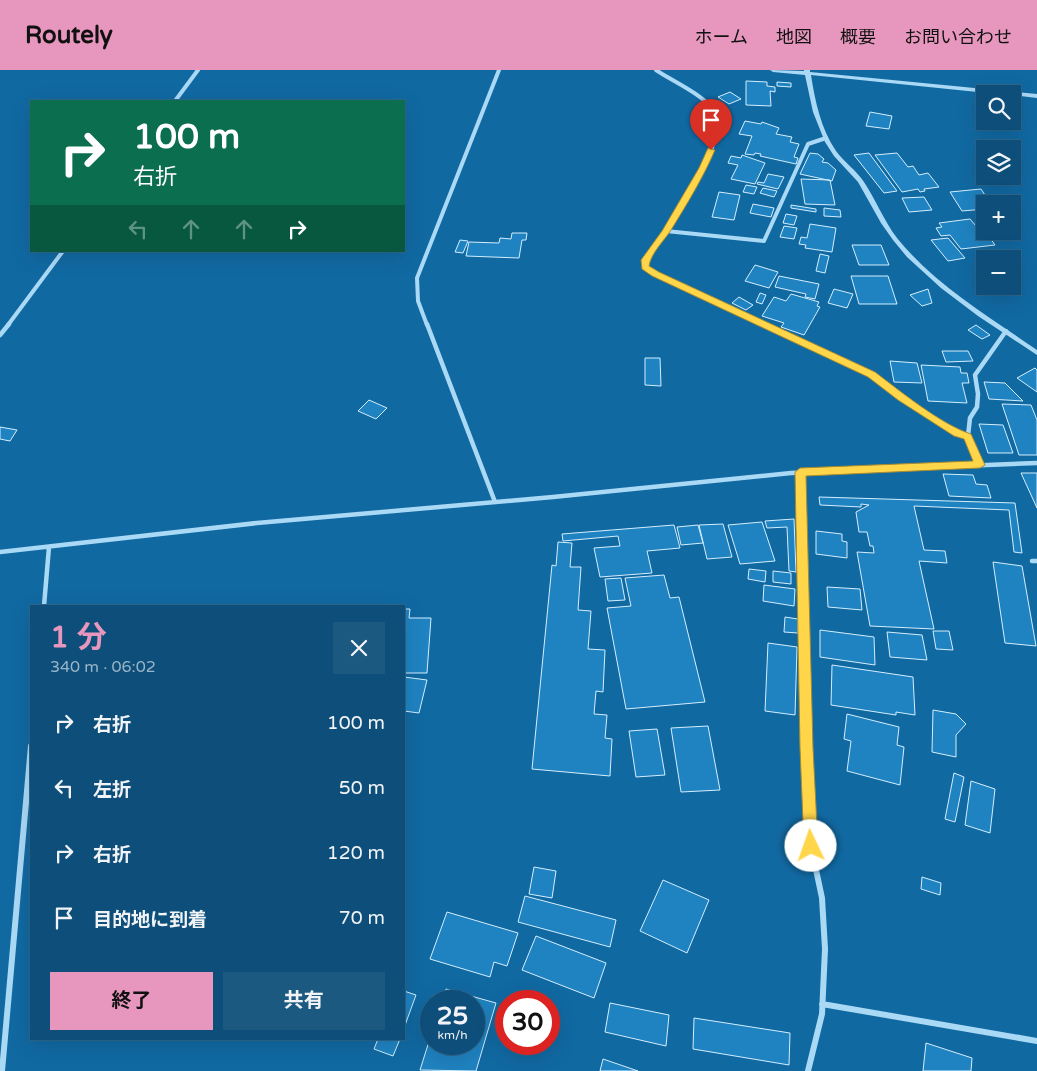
<!DOCTYPE html>
<html lang="ja">
<head>
<meta charset="utf-8">
<style>
  body { margin:0; font-family:"Varela Round","Noto Sans JP",sans-serif; background:#1b5981; color:#f1f3f6; height:100vh; display:flex; flex-direction:column; font-size:19px; white-space:nowrap }
  * { box-sizing:border-box; margin:0 }
  p { font-size:16px; color:#9ab5c7 }
  .icon { flex:none; width:28px; height:28px; fill:none; stroke:currentColor; stroke-width:2; stroke-linecap:round; stroke-linejoin:round }
  .map { position:relative; flex:1; overflow:hidden }
  .details { position:absolute; left:30px; top:535px; width:375px; height:435px; display:flex; flex-direction:column; background:#0d4f7a; border-radius:0px; box-shadow:0 5px 20px #0002,0 0 0 1px #2d668b }
  .details>* { flex:none }
  .banner { position:absolute; left:30px; top:30px; width:375px; height:152px; border-radius:0px; box-shadow:0 5px 20px #0002,0 0 0 1px #2d668b; background:#0b6e4f; color:#fff; overflow:hidden }
  .buttons { position:absolute; left:976px; top:15px; display:grid; gap:10px }
  .buttons a { display:grid; place-items:center; width:45px; height:45px; border-radius:0px; background:#0d4f7a; box-shadow:0 5px 20px #0002,0 0 0 1px #2d668b; font-size:25px }
  .speed { position:absolute; left:420px; top:920px; display:flex; gap:10px; font-size:25px; font-weight:700; text-align:center }
  .speed>* { display:grid; place-content:center; width:65px; height:65px; border-radius:50%; background:#0d4f7a; box-shadow:0 5px 20px #0002,0 0 0 1px #2d668b; line-height:1 }
  .speed small { font-size:12px; font-weight:400 }
  .speed .limit { border:8px solid #d22; background:#fff; color:#111 }
  .pin { position:absolute; display:grid; place-items:center; width:42px; height:42px; color:#fff; margin:-51px -21px; border-radius:50% 50% 50% 0; rotate:-45deg; box-shadow:0 0 5px #0007 }
  .pin .icon { rotate:45deg }
  .me { position:absolute; width:55px; margin:-28px; rotate:357deg; stroke-linejoin:round; filter:drop-shadow(0 0 4px #0008) }
  .turn { display:flex; align-items:center; gap:18px; height:105px; padding:0 20px; font-size:22px }
  .turn .icon { width:65px; height:65px; stroke-width:2.5 }
  .turn b { display:block; font-size:35px; line-height:42px }
  .lanes { display:flex; align-items:center; height:48px; padding:0 20px; background:#0003; justify-content:center; gap:25px; direction:ltr }
  .lanes .off { opacity:.35 }
  .round { display:grid; place-items:center; flex:none; width:52px; height:52px; border-radius:0px; background:#1b5981 }
  .head { display:flex; align-items:center; justify-content:space-between; height:85px; padding:0 20px }
  h1 { font-size:30px; font-weight:700; line-height:38px; color:#e797bd }
  .primary-button { display:flex; gap:10px; margin-top:auto; padding:10px 20px }
  .primary-button a { flex:1; height:58px; border-radius:0px; background:#e797bd; color:#111; font-size:20px; font-weight:700; line-height:58px; text-align:center }
  .primary-button a+a { background:#1b5981; color:#f1f3f6 }
  ul { padding:0; list-style:none }
  li { display:flex; align-items:center; gap:15px; height:65px; padding:0 20px }
  li div { flex:1 }
  li b { display:block; font-size:19px }
  li em { font-style:normal }
  header { display:flex; align-items:center; gap:30px; box-sizing:border-box; height:70px; padding:0 25px; background:#e797bd; color:#111 }
  header strong { font-size:24px }
  nav { display:flex; gap:28px; margin-inline-start:auto; font-size:18px }
  .map>svg:first-child { display:block }
  .building { fill:#1f83c1; stroke:#d4eefe }
  .lines { fill:none; stroke-linecap:round; stroke-linejoin:round }
  .minor-far2 { stroke:#aad9f6; stroke-width:4 }
  .minor-far1 { stroke:#aad9f6; stroke-width:4.5 }
  .minor { stroke:#aad9f6; stroke-width:6 }
  .tertiary { fill:#aad9f6; fill-rule:evenodd }
  .route { fill:#ffd54a; stroke:#a68a30 }
</style>
</head>
<body>
<header>
<strong>Routely</strong>
<nav><a>ホーム</a><a>地図</a><a>概要</a><a>お問い合わせ</a></nav>
</header>
<div class="map">
<svg width="1037" height="1001" viewBox="0 0 1037 1001">
  <rect width="100%" height="100%" fill="#1169a2"/>
  <path class="building" d="M 746,11 L 767,12 L 767,16 L 775,17 L 775,22 L 770,21 L 771,36 L 746,35 Z
    M 777,12 L 791,13 L 791,17 L 777,16 Z
    M 730,22 L 741,29 L 729,34 L 718,27 Z
    M 870,42 L 892,46 L 889,59 L 866,56 Z
    M 745,51 L 761,54 L 762,52 L 779,58 L 776,64 L 792,67 L 790,72 L 799,74 L 794,87 L 798,88 L 796,94 L 760,86 L 761,84 L 755,83 L 754,85 L 745,84 L 752,66 L 739,64 Z
    M 810,83 L 818,84 L 824,89 L 822,92 L 828,93 L 836,100 L 832,111 L 800,104 Z
    M 869,83 L 897,121 L 884,123 L 854,85 Z
    M 897,83 L 908,97 L 913,96 L 919,105 L 928,103 L 939,117 L 924,119 L 925,121 L 920,122 L 918,119 L 902,122 L 875,85 Z
    M 742,85 L 765,93 L 755,114 L 731,109 L 738,95 L 728,93 L 731,86 L 741,88 Z
    M 768,104 L 784,107 L 778,119 L 757,114 L 758,112 L 764,113 Z
    M 801,109 L 830,110 L 835,135 L 805,134 Z
    M 746,115 L 757,117 L 754,124 L 743,122 Z
    M 763,118 L 777,121 L 774,127 L 760,123 Z
    M 981,119 L 991,134 L 985,134 L 985,139 L 962,141 L 950,122 Z
    M 719,122 L 740,125 L 734,150 L 712,147 Z
    M 924,127 L 932,140 L 909,142 L 902,128 Z
    M 753,134 L 774,138 L 771,147 L 750,143 Z
    M 791,135 L 816,139 L 816,142 L 791,138 Z
    M 824,138 L 840,140 L 841,147 L 824,146 Z
    M 786,144 L 797,146 L 794,155 L 783,153 Z
    M 970,149 L 976,156 L 981,155 L 995,175 L 961,179 L 950,165 L 941,166 L 936,158 L 942,157 L 939,153 Z
    M 810,154 L 836,158 L 832,182 L 805,178 L 806,175 L 799,174 L 801,167 L 807,168 Z
    M 784,156 L 797,158 L 794,169 L 780,167 Z
    M 512,163 L 527,163 L 526,170 L 522,170 L 519,188 L 466,186 L 469,172 L 499,173 L 500,168 L 511,169 Z
    M 948,168 L 965,188 L 948,191 L 931,170 Z
    M 460,170 L 468,171 L 463,183 L 455,182 Z
    M 852,175 L 881,175 L 889,195 L 859,195 Z
    M 820,184 L 829,186 L 825,203 L 816,201 Z
    M 755,195 L 778,202 L 769,218 L 745,211 Z
    M 779,206 L 819,214 L 815,229 L 805,227 L 806,224 L 775,217 Z
    M 851,206 L 888,206 L 897,234 L 859,234 Z
    M 834,219 L 853,224 L 847,238 L 828,233 Z
    M 928,219 L 932,233 L 922,236 L 910,225 Z
    M 760,223 L 766,225 L 762,234 L 756,232 Z
    M 791,224 L 819,232 L 817,236 L 820,237 L 804,265 L 781,257 L 784,253 L 762,246 L 774,227 L 786,231 Z
    M 739,227 L 753,235 L 746,240 L 732,233 Z
    M 976,255 L 990,265 L 982,269 L 968,260 Z
    M 942,281 L 968,281 L 973,291 L 946,292 Z
    M 645,288 L 660,288 L 661,316 L 645,315 Z
    M 890,291 L 917,293 L 922,313 L 894,312 Z
    M 921,295 L 960,297 L 961,303 L 967,303 L 969,313 L 962,313 L 967,333 L 928,331 Z
    M 1035,298 L 1037,300 L 1037,322 L 1017,308 Z
    M 984,312 L 1005,313 L 1023,331 L 989,329 Z
    M 369,330 L 387,338 L 376,349 L 358,341 Z
    M 1002,334 L 1031,335 L 1037,350 L 1037,385 L 1019,385 Z
    M 979,354 L 1003,355 L 1013,383 L 988,383 Z
    M 0,357 L 17,360 L 10,371 L 0,369 Z
    M 1021,403 L 1037,403 L 1037,438 Z
    M 943,404 L 973,405 L 976,414 L 987,415 L 991,428 L 949,426 Z
    M 819,427 L 1015,433 L 1022,483 L 1014,482 L 1009,440 L 914,436 L 924,480 L 945,481 L 947,493 L 919,491 L 934,559 L 870,556 L 857,482 L 874,483 L 873,476 L 870,476 L 867,462 L 859,462 L 856,442 L 869,435 L 861,434 L 861,437 L 820,435 Z
    M 794,449 L 796,502 L 789,501 L 787,457 L 767,458 L 765,451 Z
    M 762,452 L 775,491 L 740,494 L 728,455 Z
    M 723,454 L 732,487 L 707,489 L 699,455 Z
    M 674,455 L 680,478 L 647,481 L 652,503 L 600,507 L 594,478 L 620,476 L 618,466 L 563,471 L 562,464 Z
    M 698,455 L 703,473 L 681,475 L 677,457 Z
    M 816,461 L 842,464 L 842,471 L 847,472 L 847,488 L 816,484 Z
    M 558,472 L 572,473 L 570,497 L 581,497 L 578,540 L 591,541 L 588,579 L 605,580 L 603,622 L 596,621 L 594,644 L 607,645 L 605,668 L 612,669 L 610,706 L 532,699 L 552,495 L 556,496 Z
    M 993,492 L 1022,496 L 1036,576 L 1005,573 Z
    M 749,499 L 766,501 L 765,512 L 748,509 Z
    M 773,501 L 791,503 L 791,514 L 773,512 Z
    M 664,505 L 670,528 L 679,527 L 705,632 L 626,639 L 607,538 L 631,536 L 625,508 Z
    M 621,508 L 625,530 L 608,531 L 605,509 Z
    M 764,515 L 795,519 L 794,536 L 763,531 Z
    M 827,517 L 860,519 L 862,540 L 828,537 Z
    M 404,539 L 410,539 L 409,548 L 431,548 L 427,603 L 404,603 Z
    M 785,547 L 798,549 L 798,563 L 784,562 Z
    M 820,560 L 874,567 L 875,595 L 820,587 Z
    M 933,561 L 949,561 L 953,580 L 936,579 Z
    M 887,562 L 922,565 L 927,590 L 890,587 Z
    M 768,573 L 797,577 L 795,645 L 765,641 Z
    M 832,595 L 913,607 L 915,645 L 896,642 L 896,645 L 831,635 Z
    M 404,607 L 427,610 L 419,643 L 404,641 Z
    M 933,640 L 956,644 L 966,654 L 956,665 L 956,687 L 932,682 Z
    M 847,644 L 899,657 L 897,675 L 904,677 L 900,715 L 847,701 L 851,671 L 844,669 Z
    M 708,656 L 720,720 L 681,722 L 671,658 Z
    M 657,659 L 665,705 L 636,707 L 629,661 Z
    M 954,703 L 964,707 L 955,752 L 945,749 Z
    M 971,711 L 995,719 L 990,763 L 965,755 Z
    M 534,797 L 556,801 L 552,828 L 529,824 Z
    M 922,807 L 941,813 L 940,825 L 921,819 Z
    M 663,810 L 709,830 L 687,883 L 640,861 Z
    M 525,826 L 616,850 L 610,877 L 518,852 Z
    M 447,842 L 518,863 L 507,896 L 494,892 L 490,907 L 430,889 Z
    M 536,866 L 606,893 L 594,928 L 522,900 Z
    M 446,919 L 496,933 L 476,1001 L 420,1000 L 431,965 L 431,974 L 474,974 L 474,931 L 442,931 Z
    M 404,921 L 416,925 L 404,958 Z
    M 610,933 L 669,945 L 666,976 L 605,962 Z
    M 694,948 L 790,963 L 789,995 L 693,979 Z
    M 378,969 L 400,969 L 393,986 L 374,979 Z
    M 926,973 L 972,988 L 971,1001 L 923,1001 Z
    M 603,989 L 638,1001 L 600,1001 Z"/>
  <g class="lines">
    <path class="minor-far2" d="M 656,0 C 672,11 707,26 715,43 C 728,67 681,140 667,161 C 658,173 648,182 645,197 L 656,204 L 765,255
      M 175,31 L 198,0
      M 666,161 L 764,171 L 808,74 L 826,68
      M 8,255 L 63,181
      M 427,255 L 418,231 L 417,208 L 499,0"/>
    <path class="minor-far1" d="M 427,254 L 495,432
      M 762,254 L 872,305 L 901,327 L 957,363 L 968,366
      M 0,265 L 9,254
      M 980,395 L 968,366 L 970,348 L 977,337 L 978,324 L 975,305 L 1006,261
      M 800,402 L 805,582
      M 0,482 L 257,453 L 553,427 L 791,403 L 1037,393
      M 1032,491 L 1037,491
      M 44,536 L 49,477"/>
    <path class="minor" d="M 805,580 L 811,776 L 822,828 L 825,879 L 822,944 L 808,1001
      M 822,934 L 1037,971
      M 2,1001 L 31,676"/>
    <path class="tertiary" d="M 770,0 L 804,1 L 804,0 L 810,0 L 810,2 L 1037,24 L 1037,28 L 1012,25 L 1012,24 L 997,24 L 811,5 C 815,31 821,59 836,81 C 844,92 856,100 864,112 C 876,130 884,151 897,168 C 935,215 988,246 1037,280 L 1037,285 L 978,246 L 941,218 L 907,187 L 893,170 L 881,153 L 858,112 L 834,86 L 825,72 L 813,42 L 805,5 L 773,2 Z"/>
  </g>
  <path class="route" d="M 708,78 L 715,80 C 703,108 687,134 671,160 C 664,171 651,183 649,196 L 659,202 L 875,302 C 900,321 942,355 971,364 L 985,395 L 980,398 L 806,406 L 813,678 L 818,776 L 816,780 L 811,782 L 806,780 L 804,776 L 800,678 L 795,402 L 800,398 L 973,391 L 964,369 L 954,366 L 898,330 L 868,307 L 652,206 L 642,199 L 641,190 L 662,161 L 699,98 Z"/>
</svg>
<div class="buttons">
<a><svg class="icon" aria-label="search" viewBox="0 0 24 24"><circle cx="10" cy="10" r="6"/><path d="M15 15l6 6"/></svg></a>
<a><svg class="icon" aria-label="layers" viewBox="0 0 24 24"><path d="M12 4l9 5-9 5-9-5zM3 14l9 5 9-5"/></svg></a>
<a>+</a>
<a>−</a>
</div>
<div class="speed"><div>25<small>km/h</small></div><div class="limit">30</div></div>
<div class="pin" style="left:711px;top:80px;background:#d93025"><svg class="icon" aria-label="arrive" viewBox="0 0 24 24"><path d="M6 21V4h12l-3 4 3 4H6"/></svg></div>
<svg class="me" style="left:811px;top:776px" viewBox="-20 -20 40 40"><circle r="19" fill="#fff"/><path d="M0-13L10 11 0 6-10 11z" fill="#ffd54a"/></svg>
<div class="banner">
<div class="turn"><svg class="icon" aria-label="right" viewBox="0 0 24 24"><path d="M7 20v-9h11M14 6l5 5-5 5"/></svg><div><b>100 m</b>右折</div></div>
<div class="lanes"><svg class="icon off" aria-label="left" viewBox="0 0 24 24"><path d="M17 20v-9H6M10 6l-5 5 5 5"/></svg><svg class="icon off" aria-label="ahead" viewBox="0 0 24 24"><path d="M12 20V5M6 11l6-6 6 6"/></svg><svg class="icon off" aria-label="ahead" viewBox="0 0 24 24"><path d="M12 20V5M6 11l6-6 6 6"/></svg><svg class="icon" aria-label="right" viewBox="0 0 24 24"><path d="M7 20v-9h11M14 6l5 5-5 5"/></svg></div>
</div>
<section class="details">
<div class="head"><div><h1>1 分</h1><p>340 m · 06:02</p></div><a class="round"><svg class="icon" aria-label="close" viewBox="0 0 24 24"><path d="M6 6l12 12M18 6L6 18"/></svg></a></div>
<ul>
<li><svg class="icon" aria-label="right" viewBox="0 0 24 24"><path d="M7 20v-9h11M14 6l5 5-5 5"/></svg><div><b>右折</b></div><em>100 m</em></li>
<li><svg class="icon" aria-label="left" viewBox="0 0 24 24"><path d="M17 20v-9H6M10 6l-5 5 5 5"/></svg><div><b>左折</b></div><em>50 m</em></li>
<li><svg class="icon" aria-label="right" viewBox="0 0 24 24"><path d="M7 20v-9h11M14 6l5 5-5 5"/></svg><div><b>右折</b></div><em>120 m</em></li>
<li><svg class="icon" aria-label="arrive" viewBox="0 0 24 24"><path d="M6 21V4h12l-3 4 3 4H6"/></svg><div><b>目的地に到着</b></div><em>70 m</em></li>
</ul>
<div class="primary-button"><a>終了</a><a>共有</a></div>
</section>
</div>
</body>
</html>
